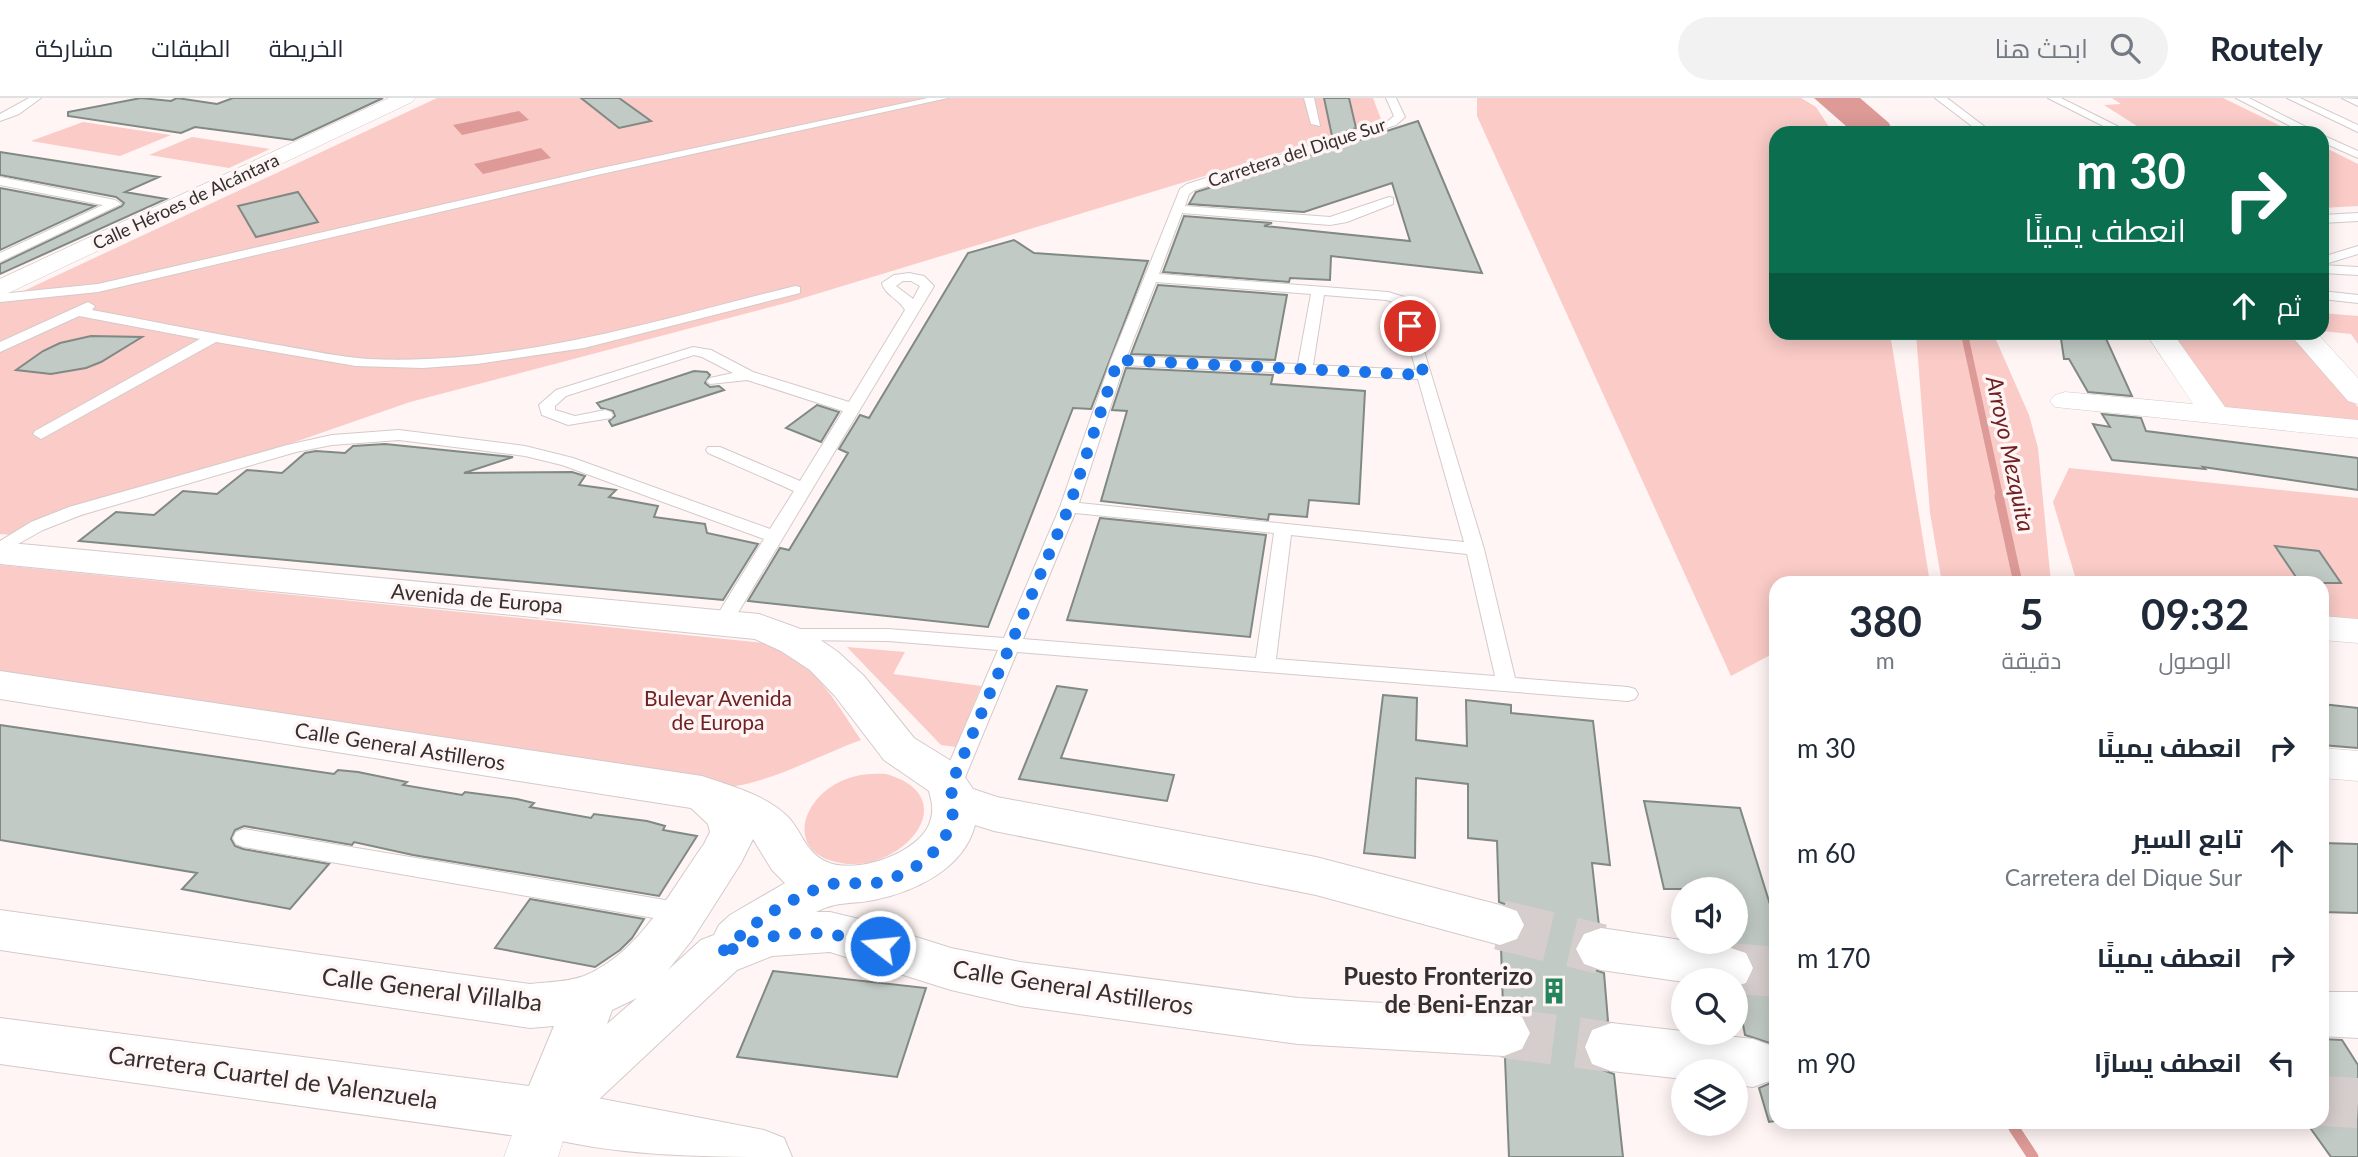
<!DOCTYPE html>
<html lang="ar">
<head>
<meta charset="utf-8">
<style>
  body { margin:0; font-family:Lato,Cairo,sans-serif; background:#f2f2f3; color:#1f2937; direction:rtl; height:100vh; display:flex; flex-direction:column; font-size:26px; white-space:nowrap }
  * { box-sizing:border-box; margin:0 }
  p { font-size:23px; color:#747a83 }
  .icon { flex:none; width:38px; height:38px; fill:none; stroke:currentColor; stroke-width:2; stroke-linecap:round; stroke-linejoin:round }
  .map { position:relative; flex:1; overflow:hidden; direction:ltr }
  .side { position:absolute; left:1769px; top:478px; width:560px; height:553px; display:flex; flex-direction:column; background:#fff; border-radius:21px; box-shadow:0 4px 18px #0003; direction:rtl }
  .side>* { flex:none }
  .top-card { position:absolute; left:1769px; top:28px; width:560px; height:214px; border-radius:21px; box-shadow:0 4px 18px #0003; direction:rtl; background:#0b6e4f; color:#fff; overflow:hidden }
  .fabs { position:absolute; left:1671px; top:779px; display:grid; gap:14px }
  .fabs a { display:grid; place-items:center; width:77px; height:77px; border-radius:50%; background:#fff; box-shadow:0 4px 18px #0003; font-size:35px }
  .pin { position:absolute; display:grid; place-items:center; width:60px; height:60px; color:#fff; margin:-30px; border:4px solid #fff; border-radius:50%; box-shadow:0 2px 7px #0007 }
  .me { position:absolute; width:77px; margin:-38px; rotate:286deg; stroke-linejoin:round; filter:drop-shadow(0 0 5px #0008) }
  .turn { display:flex; align-items:center; gap:24px; height:147px; padding:0 28px; font-size:32px }
  .turn .icon { width:91px; height:91px; stroke-width:2.5 }
  .turn b { display:block; font-size:49px; line-height:60px }
  .then { display:flex; align-items:center; height:66px; padding:0 28px; background:#0003; gap:14px; font-size:26px }
  .eta { display:flex; justify-content:space-evenly; align-items:center; height:119px; text-align:center }
  .eta b { font-size:42px; font-weight:700; line-height:49px }
  ul { padding:0; list-style:none }
  li { display:flex; align-items:center; gap:21px; height:105px; padding:0 28px }
  li div { flex:1 }
  li b { display:block; font-size:26px }
  li em { font-style:normal }
  header { display:flex; align-items:center; gap:42px; box-sizing:border-box; height:98px; padding:0 35px; background:#fff; border-bottom:2px solid #e0e1e3 }
  header strong { font-size:33px }
  nav { display:flex; gap:38px; margin-inline-start:auto; font-size:24px }
  .search { width:490px; height:63px; background:#f2f2f3; display:flex; align-items:center; gap:18px; box-sizing:border-box; padding:0 24px; border-radius:38px; color:#747a83; font-size:26px }
  .map>svg:first-child { display:block }
  .green { fill:#facbc7 }
  .water { fill:#dd9a96 }
  .lines { fill:none; stroke-linecap:round; stroke-linejoin:round }
  .stream-far2 { stroke:#dd9a96; stroke-width:7 }
  .stream-far1 { stroke:#dd9a96; stroke-width:9 }
  .stream { stroke:#dd9a96; stroke-width:11 }
  .building { fill:#c2cac6; stroke:#818984; stroke-width:2 }
  .primary-tunnel { stroke:#d6cecd; stroke-width:50; stroke-dasharray:50 24; stroke-linecap:butt }
  .lane-casing { stroke:#d4caca; stroke-width:2 }
  .street-casing { stroke:#d4caca; stroke-width:1 }
  .secondary-casing { stroke:#d4caca; stroke-width:2 }
  .primary-casing { stroke:#d4caca; stroke-width:2 }
  .lane { fill:#fff; fill-rule:evenodd }
  .street { fill:#fff; fill-rule:evenodd }
  .secondary { fill:#fff; fill-rule:evenodd }
  .primary { fill:#fff; fill-rule:evenodd }
  .route { stroke:#1a73e8; stroke-width:12; stroke-dasharray:0 21.6 }
  .labels { text-anchor:middle; stroke-width:7; stroke-linejoin:round; paint-order:stroke }
  .far-street-label { font-size:18px; fill:#343030; stroke:#fff5f4 }
  .street-label { font-size:21px; fill:#343030; stroke:#fff5f4 }
  .park-label { font-size:21px; fill:#702123; stroke:#fff5f4 }
  .water-label { font-size:23px; font-style:italic; fill:#702023; stroke:#fff5f4 }
  .near-poi-label { font-size:24px; font-weight:bold; fill:#343030; stroke:#fff5f4; text-anchor:end }
  .near-street-label { font-size:24px; fill:#343030; stroke:#fff5f4 }
</style>
</head>
<body>
<header>
<strong>Routely</strong>
<div class="search"><svg class="icon" aria-label="search" viewBox="0 0 24 24"><circle cx="10" cy="10" r="6"/><path d="M15 15l6 6"/></svg>ابحث هنا</div>
<nav><a>الخريطة</a><a>الطبقات</a><a>مشاركة</a></nav>
</header>
<div class="map">
<svg width="2358" height="1059" viewBox="0 0 2358 1059">
  <rect width="100%" height="100%" fill="#fff5f4"/>
  <path class="green" d="M 437,0 L 1373,0 L 1382,24 L 790,204 L 410,304 L 24,438 L 0,436 L 0,204 Z
    M 1477,0 L 1801,0 L 1816,9 L 1833,35 L 1776,35 L 1776,234 L 1890,235 L 1930,485 L 1876,485 L 1850,481 L 1849,485 L 1776,485 L 1776,554 L 1731,578 L 1477,18 Z
    M 2112,0 L 2223,0 L 2295,35 L 2148,35 L 2104,7 L 2121,6 Z
    M 83,24 L 171,37 L 120,58 L 31,43 Z
    M 192,39 L 270,51 L 229,70 L 149,57 Z
    M 2322,48 L 2358,66 L 2358,108 L 2322,110 Z
    M 2322,215 L 2358,218 L 2358,246 L 2351,236 L 2322,233 Z
    M 1916,235 L 1993,235 L 2029,317 L 2038,350 L 2051,485 L 1942,485 L 1930,415 Z
    M 2170,235 L 2292,235 L 2358,309 L 2358,326 L 2224,312 Z
    M 2069,370 L 2358,400 L 2358,529 L 2322,526 L 2322,485 L 2077,485 L 2053,404 Z
    M 0,467 L 765,545 C 814,563 833,600 861,642 C 817,658 777,682 730,689 L 0,576 Z
    M 847,549 L 905,554 L 893,576 L 981,588 L 956,649 L 941,647 Z
    M 886,676 C 971,700 896,783 832,763 C 788,749 803,705 834,687 C 850,677 868,675 886,676 Z"/>
  <path class="water" d="M 1814,0 L 1860,0 L 1889,25 L 1893,35 L 1854,35 Z
    M 519,13 L 529,22 L 462,37 L 453,27 Z
    M 541,50 L 551,60 L 483,76 L 474,66 Z"/>
  <g class="lines">
    <path class="stream-far2" d="M 1964,234 L 2000,400"/>
    <path class="stream-far1" d="M 1999,398 L 2018,485"/>
    <path class="stream" d="M 2014,1024 L 2014,1030 L 2033,1059"/>
  </g>
  <path class="building" d="M 141,0 L 171,3 L 177,0 L 217,6 L 233,0 L 383,0 L 293,42 L 195,29 L 181,35 L 68,18 L 68,14 Z
    M 581,0 L 619,0 L 651,23 L 619,30 Z
    M 1324,0 L 1349,0 L 1356,30 L 1332,38 Z
    M 1418,23 L 1482,175 L 1331,158 L 1330,182 L 1290,180 L 1289,184 L 1163,174 L 1184,118 L 1272,125 L 1264,128 L 1410,143 L 1392,85 L 1304,114 L 1189,106 L 1196,94 Z
    M 0,54 L 159,79 L 125,94 L 166,101 L 0,176 L 0,166 L 122,108 L 124,105 L 116,99 L 0,77 Z
    M 0,90 L 95,108 L 0,152 Z
    M 298,94 L 318,124 L 256,139 L 238,108 Z
    M 1014,142 L 1034,155 L 1148,163 L 1091,311 L 1073,310 L 988,529 L 748,503 L 780,450 L 789,452 L 848,355 L 839,351 L 860,317 L 869,320 L 968,155 Z
    M 1158,187 L 1287,197 L 1275,262 L 1131,256 Z
    M 2060,234 L 2103,234 L 2132,298 L 2088,294 L 2069,261 L 2064,261 Z
    M 91,238 L 142,239 L 101,264 L 86,270 L 51,276 L 16,272 L 43,253 L 60,245 Z
    M 1126,270 L 1273,277 L 1271,286 L 1365,293 L 1359,406 L 1309,402 L 1307,419 L 1269,416 L 1268,422 L 1101,403 L 1127,313 L 1112,312 Z
    M 694,273 L 707,274 L 710,277 L 705,285 L 710,289 L 719,288 L 724,292 L 612,328 L 609,323 L 615,318 L 613,313 L 601,310 L 597,305 Z
    M 817,307 L 839,314 L 821,344 L 786,330 Z
    M 2102,316 L 2141,320 L 2146,333 L 2358,360 L 2358,392 L 2203,369 L 2205,371 L 2112,362 L 2093,326 L 2110,329 Z
    M 385,346 L 513,359 L 464,375 L 572,374 L 585,378 L 579,387 L 616,392 L 609,399 L 658,408 L 654,419 L 705,426 L 707,435 L 758,446 L 723,502 L 79,443 L 116,414 L 154,417 L 183,393 L 217,396 L 247,372 L 282,375 L 305,355 L 316,353 L 345,355 L 353,348 Z
    M 1100,420 L 1266,437 L 1250,539 L 1067,522 Z
    M 2275,448 L 2319,453 L 2341,485 L 2300,485 Z
    M 1057,588 L 1087,592 L 1061,660 L 1174,677 L 1167,703 L 1019,681 Z
    M 1383,597 L 1417,600 L 1416,642 L 1467,648 L 1466,602 L 1511,607 L 1511,615 L 1593,623 L 1610,767 L 1592,765 L 1599,828 L 1582,835 L 1574,852 L 1583,868 L 1604,875 L 1608,923 L 1590,931 L 1583,950 L 1591,968 L 1614,976 L 1623,1059 L 1509,1059 L 1505,960 L 1524,952 L 1532,934 L 1523,917 L 1503,909 L 1501,849 L 1519,842 L 1526,826 L 1518,811 L 1499,804 L 1497,743 L 1468,740 L 1468,686 L 1416,680 L 1415,760 L 1364,755 Z
    M 2322,606 L 2358,610 L 2358,650 L 2322,647 Z
    M 0,627 L 334,676 L 338,672 L 358,674 L 407,684 L 403,687 L 462,697 L 465,694 L 517,701 L 534,705 L 530,709 L 591,720 L 594,716 L 647,723 L 665,728 L 663,732 L 697,738 L 659,798 L 413,757 L 354,744 L 352,747 L 244,728 L 235,732 L 231,741 L 235,748 L 243,751 L 329,766 L 290,811 L 182,791 L 197,775 L 0,742 Z
    M 1644,703 L 1740,710 L 1773,816 L 1776,816 L 1776,952 L 1773,946 L 1745,937 L 1736,890 L 1748,886 L 1755,869 L 1747,853 L 1721,844 L 1736,844 L 1736,791 L 1664,791 Z
    M 2322,745 L 2358,746 L 2358,815 L 2322,814 Z
    M 530,801 L 644,821 L 632,840 L 620,852 L 595,869 L 495,850 Z
    M 773,873 L 926,890 L 897,979 L 737,959 Z
    M 2322,941 L 2342,942 L 2358,967 L 2358,1059 L 2331,1059 L 2306,1024 L 2322,1024 Z
    M 1776,978 L 1776,1023 L 1769,1024 L 1759,990 L 1773,984 Z"/>
  <g class="lines">
    <path class="primary-tunnel" d="M 1500,827 L 1601,851
      M 1728,870 L 1776,874
      M 1504,935 L 1611,949
      M 2322,1003 L 2358,1005"/>
    <g class="lane-casing">
      <path id="lane" d="M 29,0 L 41,0 L 19,16 L 0,23 L 0,16 Z
        M 928,0 L 948,0 L 597,77 L 98,194 L 0,204 L 0,196 L 98,186 L 597,71 Z
        M 1304,0 L 1314,0 L 1320,28 L 1311,26 Z
        M 1386,0 L 1396,0 L 1405,19 L 1396,27 L 1195,92 L 1189,96 L 1185,108 L 1330,119 L 1389,99 L 1393,100 L 1393,106 L 1347,124 L 1330,127 L 1182,115 L 1159,176 L 1388,194 L 1408,200 L 1484,451 L 1515,580 L 1628,589 L 1635,591 L 1638,596 L 1635,601 L 1628,603 L 1017,554 L 961,689 L 958,695 L 950,697 L 942,695 L 939,689 L 998,552 L 888,543 L 788,542 L 781,541 L 778,536 L 781,531 L 888,531 L 1004,540 L 1060,409 L 1111,262 L 1180,91 L 1187,86 L 1388,23 L 1394,18 ZM 1156,184 L 1311,196 L 1298,266 L 1127,258 ZM 1324,197 L 1386,202 L 1397,205 L 1416,272 L 1313,267 ZM 1124,267 L 1418,281 L 1464,444 L 1079,405 ZM 1075,415 L 1274,435 L 1256,560 L 1023,541 ZM 1291,437 L 1467,456 L 1495,578 L 1276,561 Z
        M 1935,0 L 1947,0 L 1993,35 L 1981,35 Z
        M 2048,0 L 2061,0 L 2131,35 L 2117,35 Z
        M 2236,0 L 2249,0 L 2318,35 L 2304,35 Z
        M 2287,0 L 2300,0 L 2358,27 L 2358,34 Z
        M 2342,0 L 2358,1 L 2358,8 Z
        M 2322,37 L 2358,53 L 2358,60 L 2322,44 Z
        M 0,79 L 115,102 L 121,106 L 0,164 L 0,155 L 103,107 L 0,87 Z
        M 2358,115 L 2358,123 L 2322,125 L 2322,117 Z
        M 2358,148 L 2358,156 L 2322,167 L 2322,159 Z
        M 2322,167 L 2358,169 L 2358,177 L 2322,175 Z
        M 909,175 L 924,178 L 934,188 L 730,528 L 716,528 L 713,524 L 764,441 L 562,367 L 525,358 L 399,342 L 332,347 L 296,354 L 81,417 L 43,432 L 0,456 L 0,443 L 31,424 L 69,409 L 287,347 L 332,337 L 399,332 L 525,348 L 573,360 L 770,431 L 794,393 L 708,355 L 706,352 L 708,349 L 720,349 L 800,383 L 843,313 L 747,282 L 710,286 L 707,283 L 710,280 L 733,275 L 702,259 L 694,257 L 566,298 L 555,308 L 555,312 L 575,318 L 605,312 L 611,314 L 613,317 L 611,320 L 568,327 L 542,317 L 539,307 L 556,292 L 693,249 L 711,252 L 753,274 L 849,304 L 905,212 C 900,202 884,196 882,185 L 894,177 ZM 903,183 L 911,183 L 920,188 L 913,201 L 896,188 Z
        M 795,188 L 800,189 L 800,195 L 584,250 L 477,266 L 423,270 L 356,268 L 216,244 L 41,341 L 33,336 L 35,333 L 200,241 L 79,218 L 0,254 L 0,244 L 88,204 L 95,208 L 92,212 C 156,224 220,237 284,248 C 312,253 340,259 368,261 C 515,268 654,223 795,188 Z
        M 2322,193 L 2358,197 L 2358,205 L 2322,201 Z
        M 244,731 L 683,805 L 692,808 L 695,815 L 692,822 L 683,825 L 244,749 L 236,746 L 233,740 L 236,734 Z"/>
    </g>
    <g class="street-casing">
      <path id="street" d="M 389,0 L 415,0 L 412,4 L 0,199 L 0,181 Z
        M 2145,234 L 2172,234 L 2225,309 L 2358,322 L 2358,340 L 2055,309 L 2050,303 L 2055,297 L 2065,294 L 2193,306 Z
        M 2288,234 L 2316,234 L 2358,280 L 2358,306 L 2348,303 Z
        M 2322,518 L 2358,521 L 2358,545 L 2322,542 Z
        M 2322,650 L 2358,653 L 2358,683 L 2322,680 Z
        M 545,991 L 564,999 L 571,1016 L 558,1059 L 504,1059 L 526,999 Z"/>
    </g>
    <g class="secondary-casing">
      <path id="secondary" d="M 545,990 L 764,1032 L 784,1040 L 792,1059 C 703,1059 610,1059 526,1034 L 518,1016 L 526,998 Z"/>
    </g>
    <g class="primary-casing">
      <path id="primary" d="M 0,444 L 759,516 L 809,534 L 838,554 L 864,578 L 914,640 L 956,666 L 973,691 L 997,699 L 1316,759 L 1500,807 L 1517,813 L 1524,827 L 1517,841 L 1500,847 L 1316,797 L 994,733 L 975,727 C 964,771 914,794 874,802 C 850,807 840,802 816,814 L 830,814 L 859,821 L 951,850 L 1020,864 L 1298,900 L 1504,912 L 1522,919 L 1530,935 L 1522,951 L 1504,958 L 1298,946 L 1020,908 L 951,892 L 830,854 L 772,858 L 737,872 L 564,1034 L 545,1042 L 0,966 L 0,920 L 529,988 L 554,928 L 530,930 L 0,852 L 0,812 L 530,886 C 548,884 567,884 584,878 C 640,855 671,792 704,746 L 710,734 L 708,726 L 691,710 L 0,601 L 0,573 L 702,678 C 731,688 767,697 789,720 C 803,736 806,755 827,764 C 856,777 920,755 930,724 C 934,713 932,704 929,693 L 884,662 L 835,598 L 810,572 L 781,553 L 755,541 L 0,466 ZM 753,741 L 772,772 L 785,785 L 730,817 L 719,827 L 714,837 L 701,842 L 668,872 L 692,842 L 741,765 ZM 637,900 L 607,926 L 612,912 Z
        M 1601,830 L 1728,849 L 1746,855 L 1753,870 L 1746,885 L 1736,888 L 1736,882 L 1684,882 L 1684,884 L 1601,872 L 1584,866 L 1576,851 L 1584,836 Z
        M 2322,894 L 2358,894 L 2358,940 L 2322,938 Z
        M 1611,925 L 1753,941 L 1772,948 C 1777,960 1777,970 1772,982 L 1753,989 L 1736,987 L 1736,973 L 1684,973 L 1684,981 L 1611,973 L 1592,966 L 1585,949 L 1592,932 Z"/>
    </g>
    <use href="#lane" class="lane"/>
    <use href="#street" class="street"/>
    <use href="#secondary" class="secondary"/>
    <use href="#primary" class="primary"/>
  </g>
  <g class="lines">
    <path class="route" d="M 880,848 C 822,829 775,830 719,857 C 744,833 770,812 802,798 C 811,793 822,788 832,786 C 847,783 864,788 880,784 C 923,773 965,737 950,689 L 1069,409 L 1118,262 L 1424,277 L 1410,228"/>
  </g>
  <defs>
    <g id="building-bare" transform="scale(2.1)"><path d="M-4-6H4V6H1V3H-1V6H-4ZM-2.5-4.3h1.7v1.8h-1.7ZM.8-4.3h1.7v1.8H.8ZM-2.5-1h1.7V.8h-1.7ZM.8-1h1.7V.8H.8Z" fill="#24855d" stroke="#fff5f4" stroke-width="2.5" paint-order="stroke"/></g>
  </defs>
  <g fill-rule="evenodd">
    <use href="#building-bare" x="1554" y="893"/>
  </g>
  <g class="labels">
    <g class="far-street-label">
      <text transform="translate(1297 55) rotate(-18)" y="6">Carretera del Dique Sur</text>
      <text transform="translate(186 104) rotate(-25)" y="6">Calle Héroes de Alcántara</text>
    </g>
    <g class="street-label">
      <text transform="translate(477 501) rotate(5)" y="7">Avenida de Europa</text>
      <text transform="translate(400 649) rotate(9)" y="7">Calle General Astilleros</text>
    </g>
    <g class="park-label">
      <text x="718" y="608">Bulevar Avenida<tspan x="718" dy="24">de Europa</tspan></text>
    </g>
    <g class="water-label">
      <text transform="translate(2010 356) rotate(78)" y="8">Arroyo Mezquita</text>
    </g>
    <g class="near-poi-label">
      <text x="1533" y="887">Puesto Fronterizo<tspan x="1533" dy="28">de Beni-Enzar</tspan></text>
    </g>
    <g class="near-street-label">
      <text transform="translate(1073 890) rotate(9)" y="8">Calle General Astilleros</text>
      <text transform="translate(432 892) rotate(7)" y="8">Calle General Villalba</text>
      <text transform="translate(273 980) rotate(8)" y="8">Carretera Cuartel de Valenzuela</text>
    </g>
  </g>
</svg>
<div class="fabs">
<a><svg class="icon" aria-label="sound" viewBox="0 0 24 24"><path d="M4 9h4l5-4v14l-5-4H4zM17 9q2 3 0 6"/></svg></a>
<a><svg class="icon" aria-label="search" viewBox="0 0 24 24"><circle cx="10" cy="10" r="6"/><path d="M15 15l6 6"/></svg></a>
<a><svg class="icon" aria-label="layers" viewBox="0 0 24 24"><path d="M12 4l9 5-9 5-9-5zM3 14l9 5 9-5"/></svg></a>
</div>
<div class="pin" style="left:1410px;top:228px;background:#d93025"><svg class="icon" aria-label="arrive" viewBox="0 0 24 24"><path d="M6 21V4h12l-3 4 3 4H6"/></svg></div>
<svg class="me" style="left:880px;top:848px" viewBox="-20 -20 40 40"><circle r="17" fill="#1a73e8" stroke="#fff" stroke-width="3"/><path d="M0-11L8 9 0 5-8 9z" fill="#fff"/></svg>
<div class="top-card">
<div class="turn"><svg class="icon" aria-label="right" viewBox="0 0 24 24"><path d="M7 20v-9h11M14 6l5 5-5 5"/></svg><div><b>30 m</b>انعطف يمينًا</div></div>
<div class="then">ثم<svg class="icon" aria-label="ahead" viewBox="0 0 24 24"><path d="M12 20V5M6 11l6-6 6 6"/></svg></div>
</div>
<section class="side">
<div class="eta">
<div><b>09:32</b><p>الوصول</p></div>
<div><b>5</b><p>دقيقة</p></div>
<div><b>380</b><p>m</p></div>
</div>
<ul>
<li><svg class="icon" aria-label="right" viewBox="0 0 24 24"><path d="M7 20v-9h11M14 6l5 5-5 5"/></svg><div><b>انعطف يمينًا</b></div><em>30 m</em></li>
<li><svg class="icon" aria-label="ahead" viewBox="0 0 24 24"><path d="M12 20V5M6 11l6-6 6 6"/></svg><div><b>تابع السير</b><p>Carretera del Dique Sur</p></div><em>60 m</em></li>
<li><svg class="icon" aria-label="right" viewBox="0 0 24 24"><path d="M7 20v-9h11M14 6l5 5-5 5"/></svg><div><b>انعطف يمينًا</b></div><em>170 m</em></li>
<li><svg class="icon" aria-label="left" viewBox="0 0 24 24"><path d="M17 20v-9H6M10 6l-5 5 5 5"/></svg><div><b>انعطف يسارًا</b></div><em>90 m</em></li>
</ul>
</section>
</div>
</body>
</html>
